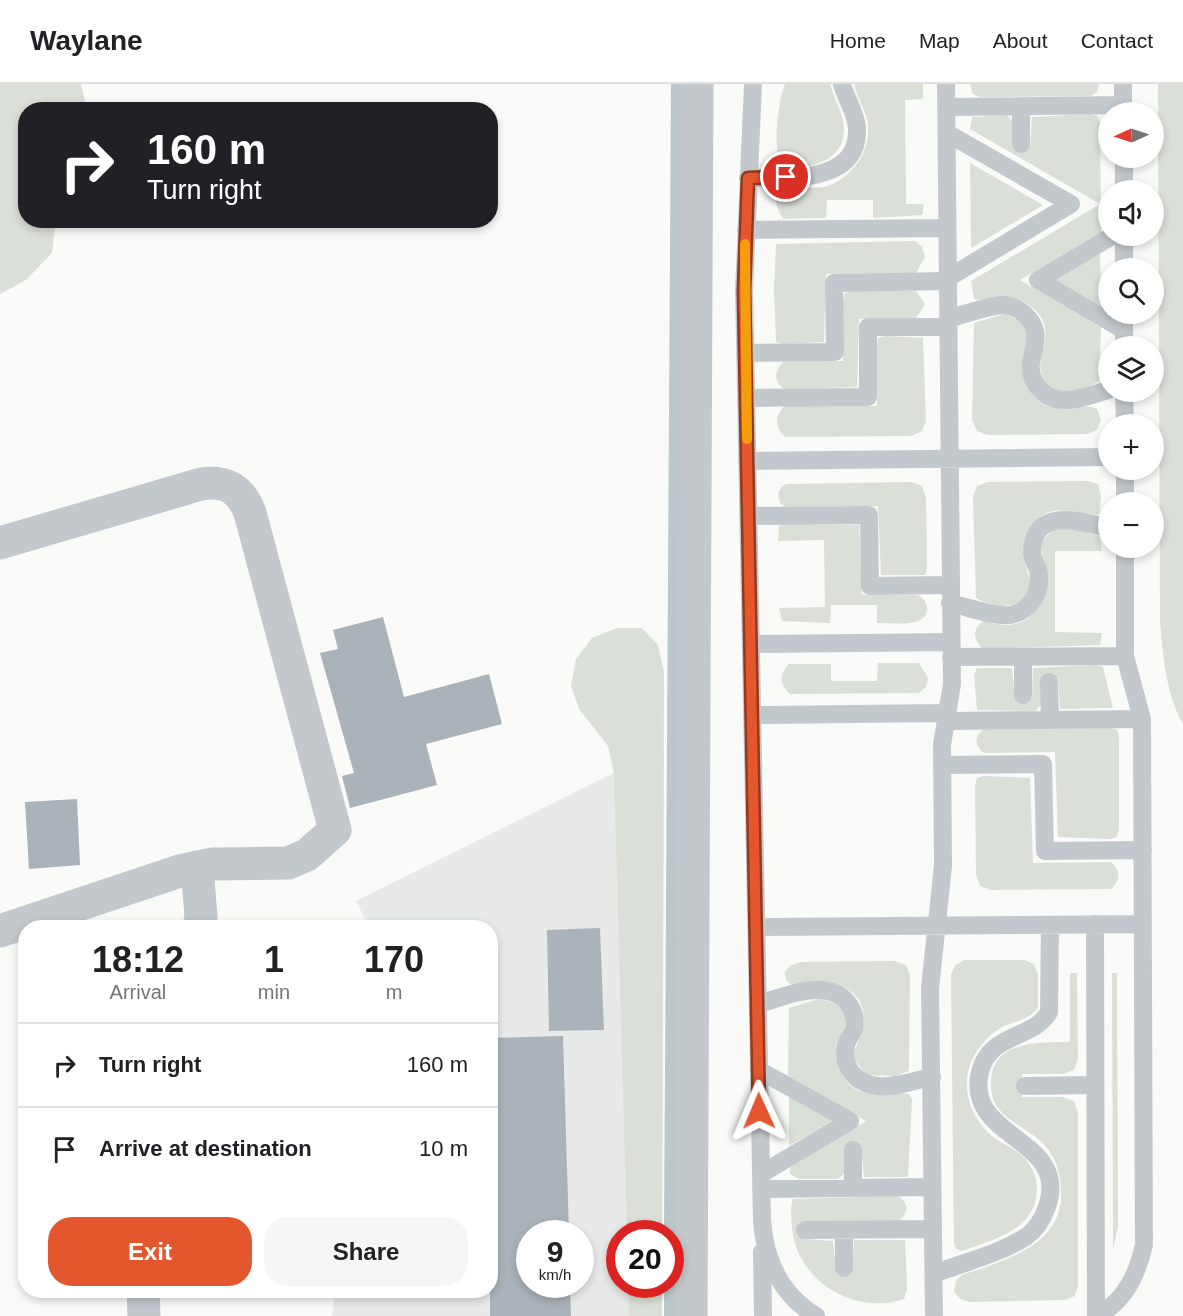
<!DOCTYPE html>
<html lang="en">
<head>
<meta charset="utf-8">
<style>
  body { margin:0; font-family:Arial,sans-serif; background:#f6f6f6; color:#202124; height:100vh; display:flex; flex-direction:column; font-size:22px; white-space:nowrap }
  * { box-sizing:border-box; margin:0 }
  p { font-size:20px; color:#757577 }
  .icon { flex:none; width:33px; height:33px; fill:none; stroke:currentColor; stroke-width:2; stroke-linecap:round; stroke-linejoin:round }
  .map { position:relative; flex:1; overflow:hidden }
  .sheet { position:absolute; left:18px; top:836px; width:480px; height:378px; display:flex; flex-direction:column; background:#fff; border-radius:24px; box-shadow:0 3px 9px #0003 }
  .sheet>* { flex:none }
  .top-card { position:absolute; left:18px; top:18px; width:480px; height:126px; border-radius:24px; box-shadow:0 3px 9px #0003; background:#202124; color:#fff; overflow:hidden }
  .needle { width:39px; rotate:267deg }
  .tools { position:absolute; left:1098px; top:18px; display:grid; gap:12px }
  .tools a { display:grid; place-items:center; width:66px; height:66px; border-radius:50%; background:#fff; box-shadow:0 3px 9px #0003; font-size:30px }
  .speed { position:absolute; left:516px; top:1136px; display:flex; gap:12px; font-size:30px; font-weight:700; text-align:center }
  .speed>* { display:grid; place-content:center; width:78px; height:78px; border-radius:50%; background:#fff; box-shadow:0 3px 9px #0003; line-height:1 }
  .speed small { font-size:15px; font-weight:400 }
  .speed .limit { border:9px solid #d22; background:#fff; color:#111 }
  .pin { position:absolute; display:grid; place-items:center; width:51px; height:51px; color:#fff; margin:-26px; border:3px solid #fff; border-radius:50%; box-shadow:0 2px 6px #0007 }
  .me { position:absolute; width:66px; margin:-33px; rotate:359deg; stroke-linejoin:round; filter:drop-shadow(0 0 4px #0008) }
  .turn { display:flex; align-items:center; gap:21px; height:126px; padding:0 30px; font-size:27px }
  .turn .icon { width:78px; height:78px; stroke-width:2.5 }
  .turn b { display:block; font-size:42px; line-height:51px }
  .eta { display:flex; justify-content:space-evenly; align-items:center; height:102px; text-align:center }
  .eta b { font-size:36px; font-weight:700; line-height:42px }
  .action { display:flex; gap:12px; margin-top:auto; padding:12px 30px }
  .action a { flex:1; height:69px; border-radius:24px; background:#e4572e; color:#fff; font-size:24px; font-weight:700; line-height:69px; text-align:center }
  .action a+a { background:#f6f6f6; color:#202124 }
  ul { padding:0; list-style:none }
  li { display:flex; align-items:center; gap:18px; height:84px; padding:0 30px; border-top:2px solid #e0e0e0 }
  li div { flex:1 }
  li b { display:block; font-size:22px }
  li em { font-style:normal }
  header { display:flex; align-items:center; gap:36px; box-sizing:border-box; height:84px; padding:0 30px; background:#fff; border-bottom:2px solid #e0e0e0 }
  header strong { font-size:28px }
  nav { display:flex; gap:33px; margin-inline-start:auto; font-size:21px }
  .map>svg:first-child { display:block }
  .built { fill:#e8e9e9; fill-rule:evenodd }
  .green { fill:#dadfd7 }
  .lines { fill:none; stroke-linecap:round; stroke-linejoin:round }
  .stream { stroke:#bbc7cb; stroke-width:12 }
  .building { fill:#aab3b9 }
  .lane { stroke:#c3c8cc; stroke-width:18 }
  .street { stroke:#c3c8cc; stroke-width:33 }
  .route-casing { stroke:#94391e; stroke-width:15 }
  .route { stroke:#e4572e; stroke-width:10 }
  .slow { stroke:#f59e0b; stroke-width:10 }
</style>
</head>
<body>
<header>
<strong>Waylane</strong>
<nav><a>Home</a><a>Map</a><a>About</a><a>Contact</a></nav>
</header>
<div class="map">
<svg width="1183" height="1232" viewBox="0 0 1183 1232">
  <rect width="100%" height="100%" fill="#fafaf8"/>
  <path class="built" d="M 664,664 L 662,1149 L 620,1149 L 620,1200 L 662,1200 L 662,1232 L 332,1232 L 335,1206 L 490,1206 L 490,843 L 369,843 L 356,817 ZM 530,1149 L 580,1149 L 580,1200 L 530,1200 Z"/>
  <path class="green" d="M 0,0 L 81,0 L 87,25 L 26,26 L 26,136 L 56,137 L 52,169 L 26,196 L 0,210 Z
    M 785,0 L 830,0 C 834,15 844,30 844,45 C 845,77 806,89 780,79 C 773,63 778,16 785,0 Z
    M 854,0 L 923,0 L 923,15 L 905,16 L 906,120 L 924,120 L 922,131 L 873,134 L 873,116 L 827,116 L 826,134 L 784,135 C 776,126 771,109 786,105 C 798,101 812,105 824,103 C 850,96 869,71 868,44 C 868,28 857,15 854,0 Z
    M 970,0 L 1099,0 L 1097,8 L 1091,12 L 979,13 L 972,9 Z
    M 1158,0 L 1183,0 L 1183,640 C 1166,610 1163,572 1160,538 Z
    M 1091,30 L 1098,32 L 1100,39 L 1101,148 L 1020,196 L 1101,243 L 1099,297 C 1084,307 1051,316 1042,293 C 1033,270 1065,242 1024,218 C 1008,208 991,219 974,215 L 971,197 L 1100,120 L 970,45 L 972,33 L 1007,31 L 1012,37 L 1013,63 L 1030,63 L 1032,33 Z
    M 970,79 L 1043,121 L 971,164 Z
    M 915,157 L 922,163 L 925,173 L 916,189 L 826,190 L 824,258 L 783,260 L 776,258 L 774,206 L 776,160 Z
    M 1100,169 L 1101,222 L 1054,196 Z
    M 852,207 L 916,207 L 925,220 L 916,234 L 859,235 L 857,303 L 784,305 C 773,296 774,287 784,277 L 843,277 L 843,216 L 845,209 Z
    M 1004,230 C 1054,244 1003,285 1036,315 C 1055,333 1077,317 1097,325 L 1101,336 L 1097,346 L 1087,350 L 987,351 L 977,347 L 972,336 L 974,239 Z
    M 885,252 L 923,254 L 926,337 L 922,347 L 911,352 L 785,353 C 775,343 774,333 784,322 L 877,322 L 877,261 L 878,254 Z
    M 1087,397 L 1098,400 L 1101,412 L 1099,430 C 1078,433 1056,417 1037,436 C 1032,442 1025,463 1024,471 C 1023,479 1030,489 1030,498 C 1030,528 993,525 976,514 L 973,412 L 977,402 L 988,398 Z
    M 912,398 L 922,402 L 926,413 L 927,484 L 925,491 L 881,491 L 878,422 L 786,423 L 780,419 C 777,410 778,405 786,400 Z
    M 787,440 L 859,441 L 862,511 L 918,511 C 924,515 928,519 927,527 C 924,545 890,538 877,539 L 877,521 L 831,521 L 830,539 L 782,537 L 779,524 L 825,523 L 824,456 L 778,457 L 779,442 Z
    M 1058,444 C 1073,444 1087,446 1100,453 L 1102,467 L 1055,467 L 1055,548 L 1102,549 L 1100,561 L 983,565 C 973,555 972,546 983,537 C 990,538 998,541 1006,541 C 1035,541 1049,513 1046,488 C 1045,478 1039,471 1042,460 C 1045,452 1051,448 1058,444 Z
    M 617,544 L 642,544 L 658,561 L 664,588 L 662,1149 L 627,1149 L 614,689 L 608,662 L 579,625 L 571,602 L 576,575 L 592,554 Z
    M 878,579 L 919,579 L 928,594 L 926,603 L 919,609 L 790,610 C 779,600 779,590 789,580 L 831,580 L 831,597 L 877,597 Z
    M 1095,581 L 1103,583 L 1113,624 L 1060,625 L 1058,595 L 1041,595 L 1041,621 L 1035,627 L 977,626 L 974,591 L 977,584 L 1012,584 L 1015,614 L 1032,614 L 1033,584 Z
    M 1110,644 L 1117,646 L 1119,653 L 1119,746 L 1117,753 L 1110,755 L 1058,753 L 1055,668 L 984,669 C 974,661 974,653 984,645 Z
    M 984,692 L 1030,694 L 1033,779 L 1111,778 C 1121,787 1121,796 1111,805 L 991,806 L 980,802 L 976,791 L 975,701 L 977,694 Z
    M 965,876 L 1024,876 L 1034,880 L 1038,891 L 1038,923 C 1030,937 1011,937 999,945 C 986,953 973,969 969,984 C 962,1009 973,1037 993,1053 C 1001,1059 1012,1063 1020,1070 C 1030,1078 1038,1093 1037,1106 C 1036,1146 994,1155 962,1167 L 956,1165 L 954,1160 L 951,891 L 955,881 Z
    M 895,877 L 906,881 L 910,891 L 909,987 L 895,992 L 867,991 L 853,974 C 854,963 860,958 862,948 C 873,898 827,896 792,901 L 786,896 L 785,888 L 790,882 L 800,878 Z
    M 1070,889 L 1077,889 L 1078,975 L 1074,986 L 1063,990 L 1022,990 L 1022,1013 L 1063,1013 L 1074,1017 L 1078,1028 L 1078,1201 L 1075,1212 L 1064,1216 L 969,1218 L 960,1215 L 954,1207 L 956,1197 L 962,1191 C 1002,1177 1061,1163 1061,1111 C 1061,1097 1059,1083 1052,1071 C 1040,1049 1013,1043 998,1024 C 992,1017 991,1006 991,998 C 992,956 1040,958 1070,958 Z
    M 1112,889 L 1117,889 L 1118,1142 L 1113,1166 Z
    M 819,915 C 835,917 851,926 844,945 C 842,950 839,953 837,958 C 832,977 843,1002 862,1008 C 878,1013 893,1006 909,1010 L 912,1015 L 908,1093 L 864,1093 L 861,1063 L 845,1063 L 845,1089 L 838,1095 L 799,1095 L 790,1090 L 790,1084 L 795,1080 L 866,1037 L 788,992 L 789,924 Z
    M 789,1013 L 832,1037 L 789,1062 Z
    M 898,1112 L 904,1117 L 907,1124 L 904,1132 L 898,1137 L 803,1137 L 803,1155 L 833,1157 L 836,1187 L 852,1187 L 854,1156 L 905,1156 L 907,1204 L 904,1215 C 853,1232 796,1196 792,1143 C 791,1133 790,1124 793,1115 Z
    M 628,1200 L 662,1200 L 662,1232 L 629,1232 Z"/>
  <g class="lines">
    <path class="stream" d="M 670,1149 L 677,0
      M 670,1232 L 670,1200"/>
  </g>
  <path class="building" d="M 383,533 L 404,613 L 489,590 L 502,640 L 426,660 L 437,701 L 350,724 L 342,692 L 354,689 L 320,569 L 338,565 L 333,546 Z
    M 77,715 L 80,781 L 29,785 L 25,718 Z
    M 600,844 L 604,946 L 549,947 L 547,846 Z
    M 563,952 L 569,1149 L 530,1149 L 530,1200 L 570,1200 L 571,1232 L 490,1232 L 490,954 Z"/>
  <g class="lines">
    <path class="lane" d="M 753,0 L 744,206 L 762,1137 C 765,1176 781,1211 816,1232
      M 1123,0 L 1123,28
      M 1021,22 L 1021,60
      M 947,23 L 1123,21
      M 947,49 L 1071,120 L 948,194
      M 1124,74 L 1124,106
      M 748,94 C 785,93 859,102 857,44 C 856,29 846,15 842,0
      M 746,146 L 947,144
      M 1112,152 L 1038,196 L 1124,246
      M 1124,152 L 1124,184
      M 1124,230 L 1124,262
      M 948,235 C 965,230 984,223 1002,221 C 1009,221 1018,224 1023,229 C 1042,245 1035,259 1031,279 C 1030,286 1032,295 1036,301 C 1054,327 1084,313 1108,306
      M 746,269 L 835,268 L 834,199 L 948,197
      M 1124,308 L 1125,340
      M 746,314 L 868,313 L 868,243 L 948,243
      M 747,377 L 1108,373
      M 1125,386 L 1125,418
      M 748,432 L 869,431 L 870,502 L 950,501
      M 950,519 C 968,523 987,531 1005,531 C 1012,532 1021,528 1026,524 C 1037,514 1041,501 1038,486 C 1036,480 1032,475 1032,469 C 1033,422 1081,437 1108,444
      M 751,560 L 951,558
      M 951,573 L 1125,572
      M 1023,573 L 1023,611
      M 1049,598 L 1050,636
      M 752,631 L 947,629
      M 946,637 L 1142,635
      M 942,681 L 1043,680 L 1045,767 L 1143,766
      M 1095,840 L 1096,1232
      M 756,843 L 1143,840
      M 758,920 C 777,915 800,905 820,906 C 842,907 858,923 854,945 C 852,951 847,956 846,961 C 841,984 857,1000 878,1002 C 895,1004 915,996 932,993
      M 759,986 L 850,1037 L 761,1090
      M 1025,1002 L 1095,1001
      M 853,1066 L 853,1104
      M 761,1105 L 932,1103
      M 805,1146 L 933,1145
      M 844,1146 L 844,1184
      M 762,1168 L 763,1232
      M 934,1190 C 964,1178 1000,1170 1027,1152 C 1037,1145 1043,1134 1047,1123 C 1071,1053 964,1056 980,988 C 990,948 1033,956 1049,928 L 1050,841
      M 934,1232 L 930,904 L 943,782 L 942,661 L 952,600 L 946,0
      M 1097,1232 C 1125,1217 1137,1191 1144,1161 L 1142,635 L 1125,572 L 1125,464"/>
    <path class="street" d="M 0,459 L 201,400 C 227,396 241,405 250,429 L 335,746 L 307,771 L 288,779 L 213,780 L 180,787 L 0,847
      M 197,783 L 201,832 L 199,843
      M 143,1206 L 144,1232
      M 691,1232 L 697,0"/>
  </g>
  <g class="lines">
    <g class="route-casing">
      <path id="route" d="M 759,1027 L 744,206 L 748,94 L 786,93"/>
    </g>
    <use href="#route" class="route"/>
    <path class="slow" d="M 745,160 L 747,355"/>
  </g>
</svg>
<div class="tools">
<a><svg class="needle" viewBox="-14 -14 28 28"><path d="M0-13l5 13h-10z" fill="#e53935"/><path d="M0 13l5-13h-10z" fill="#757577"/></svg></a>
<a><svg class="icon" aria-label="sound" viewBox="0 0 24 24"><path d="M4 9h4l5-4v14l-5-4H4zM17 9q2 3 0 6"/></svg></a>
<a><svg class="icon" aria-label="search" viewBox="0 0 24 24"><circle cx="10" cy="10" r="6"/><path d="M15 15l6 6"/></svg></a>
<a><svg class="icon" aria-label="layers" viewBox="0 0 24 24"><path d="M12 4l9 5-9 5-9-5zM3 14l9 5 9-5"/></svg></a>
<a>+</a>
<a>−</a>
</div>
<div class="speed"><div>9<small>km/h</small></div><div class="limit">20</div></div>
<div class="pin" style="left:786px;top:93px;background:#d93025"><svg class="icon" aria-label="arrive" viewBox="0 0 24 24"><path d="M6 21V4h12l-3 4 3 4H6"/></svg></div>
<svg class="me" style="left:759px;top:1027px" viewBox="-20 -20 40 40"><path d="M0-17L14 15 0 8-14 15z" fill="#e4572e" stroke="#fff" stroke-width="4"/></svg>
<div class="top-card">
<div class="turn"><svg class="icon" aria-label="right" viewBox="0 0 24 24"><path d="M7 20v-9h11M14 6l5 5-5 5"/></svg><div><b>160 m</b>Turn right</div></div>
</div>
<section class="sheet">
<div class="eta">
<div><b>18:12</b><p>Arrival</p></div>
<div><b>1</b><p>min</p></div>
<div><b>170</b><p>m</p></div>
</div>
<ul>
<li><svg class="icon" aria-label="right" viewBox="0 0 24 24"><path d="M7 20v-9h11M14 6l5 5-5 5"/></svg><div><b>Turn right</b></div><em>160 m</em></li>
<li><svg class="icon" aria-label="arrive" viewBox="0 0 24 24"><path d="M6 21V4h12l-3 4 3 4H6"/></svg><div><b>Arrive at destination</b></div><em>10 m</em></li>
</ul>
<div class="action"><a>Exit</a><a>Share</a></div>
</section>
</div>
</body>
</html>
